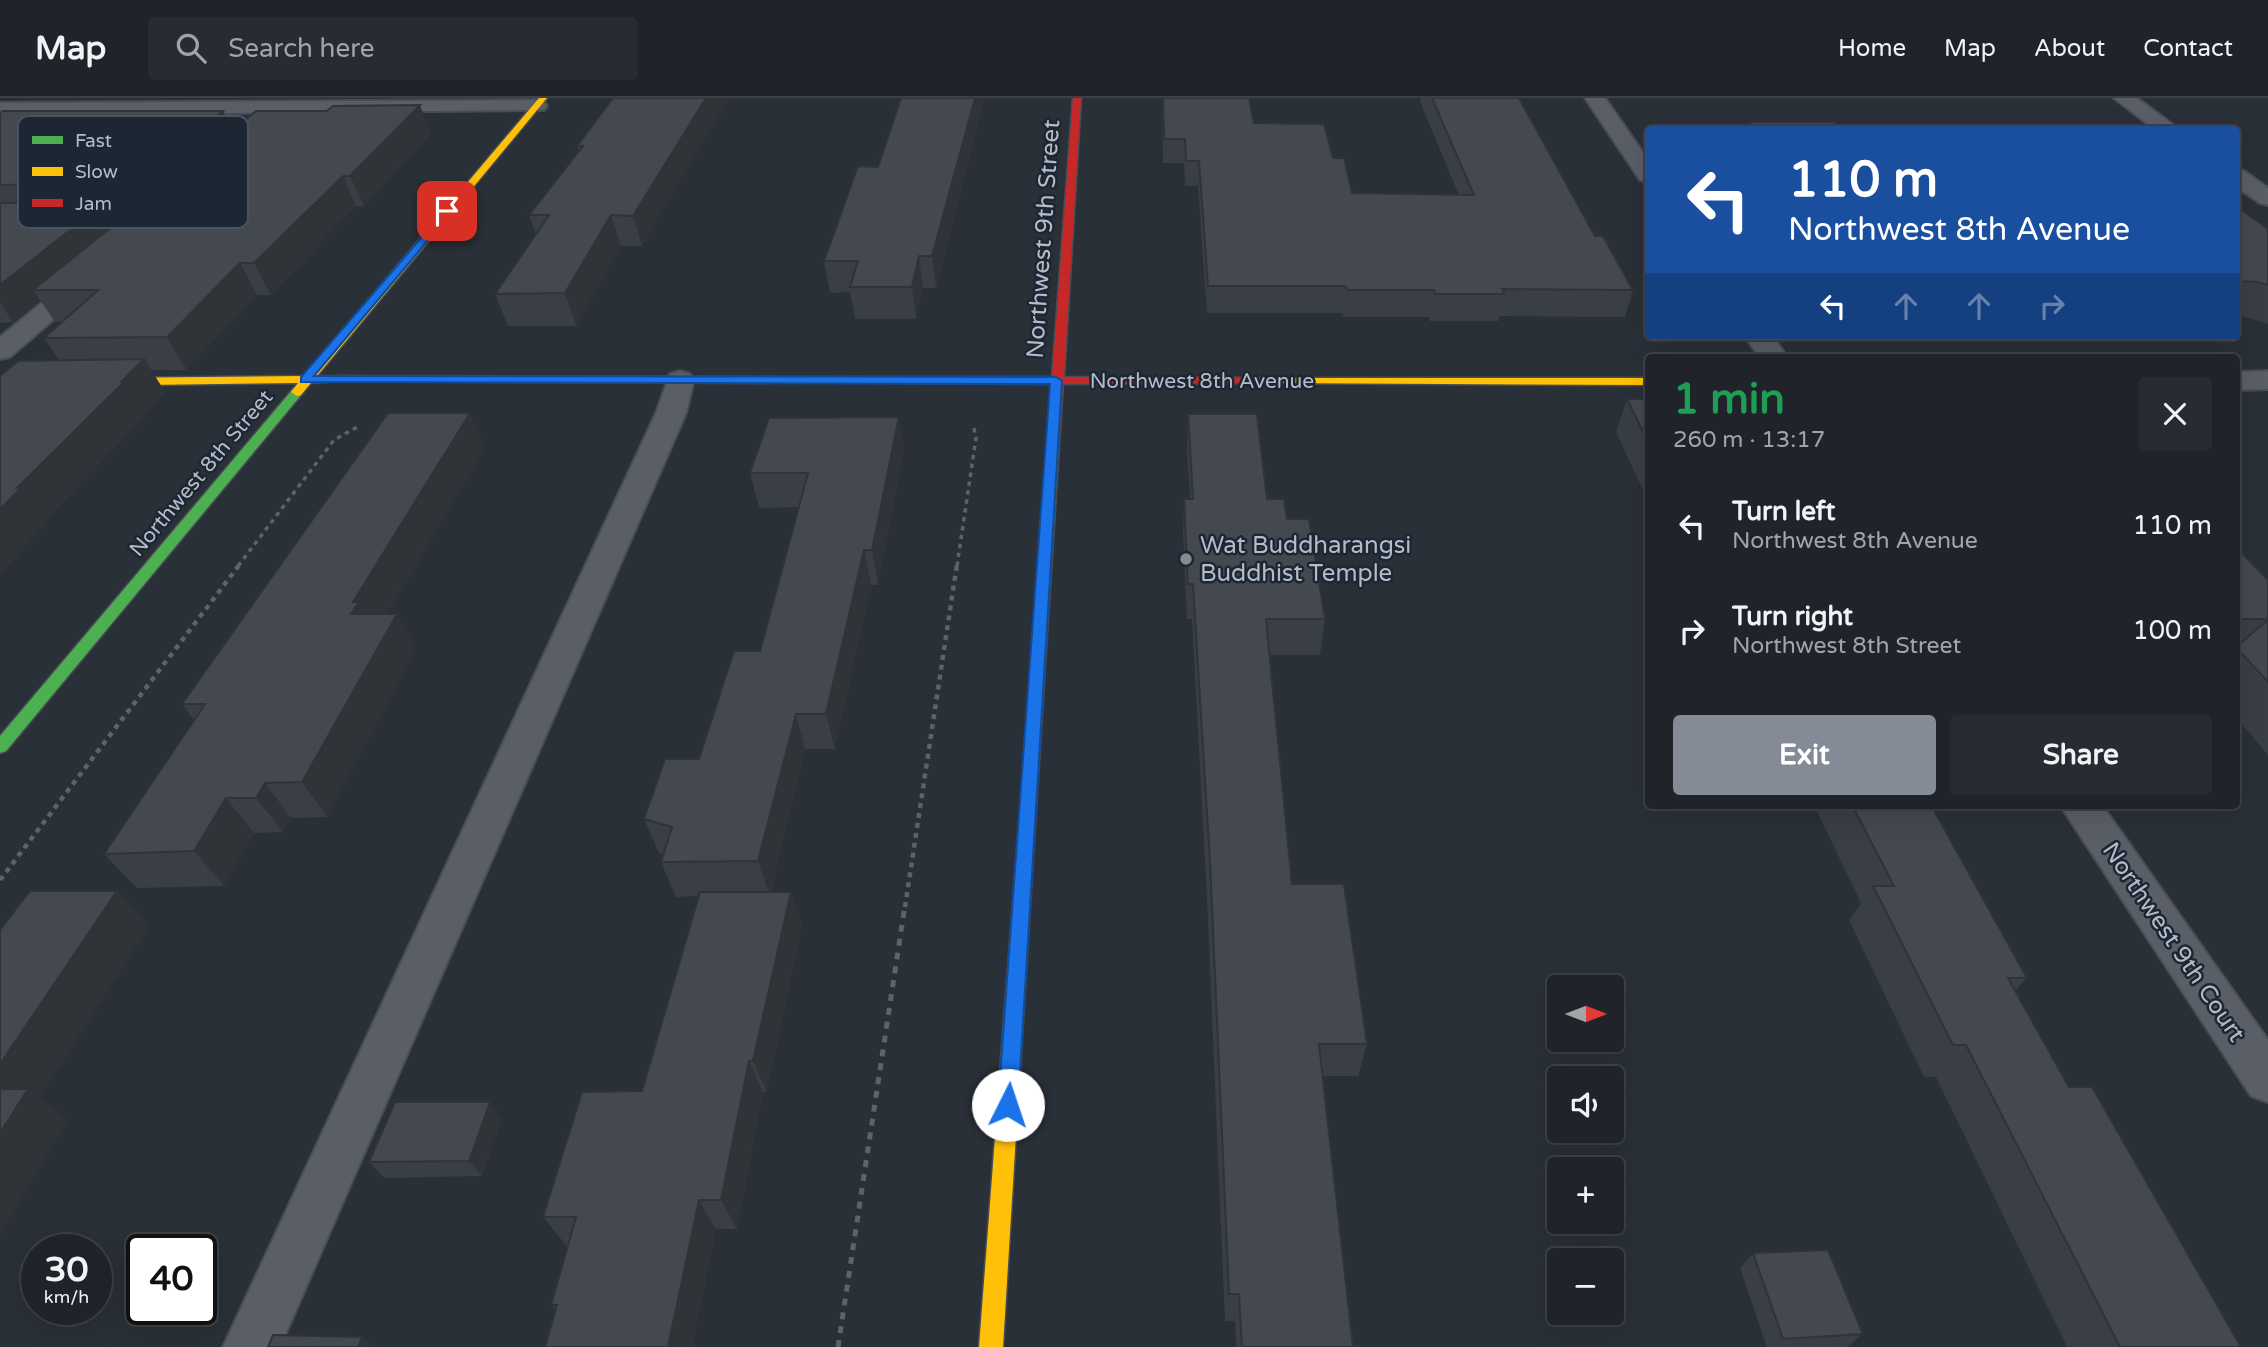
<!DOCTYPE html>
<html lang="en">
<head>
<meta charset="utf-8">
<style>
  body { margin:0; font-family:"Varela Round",sans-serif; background:#282c32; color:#f1f3f6; height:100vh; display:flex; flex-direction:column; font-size:26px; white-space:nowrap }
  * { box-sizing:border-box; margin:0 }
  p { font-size:23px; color:#a2a4a8 }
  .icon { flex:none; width:38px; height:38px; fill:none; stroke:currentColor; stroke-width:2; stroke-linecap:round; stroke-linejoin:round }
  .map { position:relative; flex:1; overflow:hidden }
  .side { position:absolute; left:1645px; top:256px; width:595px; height:455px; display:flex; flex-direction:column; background:#20242a; border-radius:7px; box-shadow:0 7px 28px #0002,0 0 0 2px #3d4147 }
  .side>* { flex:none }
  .banner { position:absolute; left:1645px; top:28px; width:595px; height:214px; border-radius:7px; box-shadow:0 7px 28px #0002,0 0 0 2px #3d4147; background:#1a4fa0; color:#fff; overflow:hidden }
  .needle { width:46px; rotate:90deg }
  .controls { position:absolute; left:1547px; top:877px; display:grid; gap:14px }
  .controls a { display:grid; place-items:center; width:77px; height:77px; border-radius:7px; background:#20242a; box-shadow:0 7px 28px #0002,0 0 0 2px #3d4147; font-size:35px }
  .speed { position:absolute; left:21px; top:1136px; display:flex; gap:14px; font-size:35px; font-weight:700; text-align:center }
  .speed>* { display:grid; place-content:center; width:91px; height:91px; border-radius:50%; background:#20242a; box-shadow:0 7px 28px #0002,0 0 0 2px #3d4147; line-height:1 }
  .speed small { font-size:18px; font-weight:400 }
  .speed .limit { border:4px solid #111; border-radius:10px; background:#fff; color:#111 }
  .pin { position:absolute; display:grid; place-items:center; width:60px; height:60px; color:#fff; margin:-30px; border-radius:14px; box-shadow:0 4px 10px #0006 }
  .me { position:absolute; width:77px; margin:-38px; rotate:4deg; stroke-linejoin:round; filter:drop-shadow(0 0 5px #0008) }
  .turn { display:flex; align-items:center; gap:24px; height:147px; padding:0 28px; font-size:32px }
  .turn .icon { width:91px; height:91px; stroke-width:2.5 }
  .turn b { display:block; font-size:49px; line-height:60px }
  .lanes { display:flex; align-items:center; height:66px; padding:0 28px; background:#0003; justify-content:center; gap:35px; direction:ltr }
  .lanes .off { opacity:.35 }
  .round { display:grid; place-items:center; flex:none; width:74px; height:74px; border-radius:7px; background:#282c32 }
  .overview { display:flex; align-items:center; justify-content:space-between; height:119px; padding:0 28px }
  h1 { font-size:42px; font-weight:700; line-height:52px; color:#1e9e55 }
  .action { display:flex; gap:14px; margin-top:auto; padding:14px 28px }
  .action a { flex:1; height:80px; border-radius:7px; background:#848b96; color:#fff; font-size:28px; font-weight:700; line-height:80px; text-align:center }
  .action a+a { background:#282c32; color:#f1f3f6 }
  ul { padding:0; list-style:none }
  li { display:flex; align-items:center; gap:21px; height:105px; padding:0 28px }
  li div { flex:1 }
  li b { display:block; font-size:26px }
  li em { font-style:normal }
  header { display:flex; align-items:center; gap:42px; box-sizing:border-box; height:98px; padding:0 35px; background:#20242a; border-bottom:2px solid #3d4147 }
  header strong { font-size:33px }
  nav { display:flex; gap:38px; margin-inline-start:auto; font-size:24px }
  .search { width:490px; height:63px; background:#282c32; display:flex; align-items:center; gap:18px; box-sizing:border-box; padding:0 24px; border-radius:7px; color:#a2a4a8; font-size:26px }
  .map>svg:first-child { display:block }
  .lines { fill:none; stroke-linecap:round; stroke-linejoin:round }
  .lane-casing { stroke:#484c53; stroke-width:4 }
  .street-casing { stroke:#484c53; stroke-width:4 }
  .fast-casing { stroke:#484c53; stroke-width:3 }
  .slow-casing { stroke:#484c53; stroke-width:3 }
  .jam-casing { stroke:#484c53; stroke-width:3 }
  .path-far2 { stroke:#5d636a; stroke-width:3.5; stroke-dasharray:4.5 4.5; stroke-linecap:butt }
  .path-far1 { stroke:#5d636a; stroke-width:4.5; stroke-dasharray:5 5; stroke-linecap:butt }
  .path { stroke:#5d636a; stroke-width:5; stroke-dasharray:7 7; stroke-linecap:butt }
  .lane { fill:#5a5e66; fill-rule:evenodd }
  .street { fill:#5a5e66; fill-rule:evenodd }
  .fast { fill:#4caf50; fill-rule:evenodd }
  .slow { fill:#ffc107; fill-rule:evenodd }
  .jam { fill:#c62828; fill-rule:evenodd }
  .wall { fill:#3a3f45; fill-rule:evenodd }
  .shaded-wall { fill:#303338 }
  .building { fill:#444950; stroke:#303338; stroke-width:2 }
  .route { fill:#1a73e8; stroke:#114b97; stroke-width:2 }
  .poi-dot { fill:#848b96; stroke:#1d2633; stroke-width:2.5 }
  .labels { text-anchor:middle; stroke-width:5; stroke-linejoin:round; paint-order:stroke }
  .far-street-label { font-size:21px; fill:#b4bcc9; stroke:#1d2633 }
  .street-label { font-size:24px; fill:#b4bcc9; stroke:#1d2633 }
  .poi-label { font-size:24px; fill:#b4bcc9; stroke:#1d2633; text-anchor:start }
  .key { fill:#1d2633; stroke:#4a5360; stroke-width:2 }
  .key-label { font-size:19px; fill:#b4bcc9 }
</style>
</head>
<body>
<header>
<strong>Map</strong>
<div class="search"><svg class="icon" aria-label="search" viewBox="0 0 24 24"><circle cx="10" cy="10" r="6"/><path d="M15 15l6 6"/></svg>Search here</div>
<nav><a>Home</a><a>Map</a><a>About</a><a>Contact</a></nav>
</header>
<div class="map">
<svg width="2268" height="1249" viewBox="0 0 2268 1249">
  <rect width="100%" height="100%" fill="#2a3038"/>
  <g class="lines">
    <g class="lane-casing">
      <path id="lane" d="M 87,172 L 96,175 L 100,180 L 96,185 L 10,259 L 0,261 L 0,239 L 78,175 Z
        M 680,273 L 690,276 L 694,282 L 686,315 L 280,1249 L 223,1249 L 656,315 L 670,276 Z"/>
    </g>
    <g class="street-casing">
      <path id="street" d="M 1585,0 L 1605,0 L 1648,62 L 1648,84 L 1640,82 Z
        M 2114,0 L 2137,0 L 2180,32 L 2155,32 Z
        M 537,2 L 544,4 L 547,8 L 544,12 L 0,17 L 0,5 Z
        M 2236,71 L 2244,73 L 2268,90 L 2268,107 L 2260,105 L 2236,89 Z
        M 1745,238 L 1773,238 L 1787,259 L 1759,259 Z
        M 2268,273 L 2268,291 L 2236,292 L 2236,274 Z
        M 2060,707 L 2102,707 L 2268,942 L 2268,1004 L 2251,998 Z"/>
    </g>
    <g class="fast-casing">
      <path id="fast" d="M 335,278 L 769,279 L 775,282 L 769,285 L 331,283 L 329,281 Z
        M 297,290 L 301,291 L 301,297 L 6,653 L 0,655 L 0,638 L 293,291 Z
        M 1053,343 L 1059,347 L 1035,726 L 1033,731 L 1021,731 L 1019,726 L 1047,347 Z"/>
    </g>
    <g class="slow-casing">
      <path id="slow" d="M 539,0 L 547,0 L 317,278 L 339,279 L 339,283 L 311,285 L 301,297 L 297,298 L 291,294 L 298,285 L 0,289 L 0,281 L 304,278 Z
        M 1251,280 L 1648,280 L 1648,287 L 1247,285 L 1245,283 Z
        M 1027,719 L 1033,721 L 1035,726 L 1003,1249 L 979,1249 L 1019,726 L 1021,721 Z"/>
    </g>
    <g class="jam-casing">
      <path id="jam" d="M 1073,0 L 1081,0 L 1064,279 L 1251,280 L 1257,283 L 1255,285 L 1063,286 L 1059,347 L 1053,351 L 1047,347 L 1051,286 L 765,284 L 765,280 L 769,279 L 1052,279 Z"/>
    </g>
    <path class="path-far2" d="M 238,468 L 334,342 L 359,328
      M 957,468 L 976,340 L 973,326"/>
    <path class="path-far1" d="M 0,782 L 240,466
      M 905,809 L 957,466"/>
    <path class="path" d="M 838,1249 L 905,807"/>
    <use href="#lane" class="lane"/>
    <use href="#street" class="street"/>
    <use href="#fast" class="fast"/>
    <use href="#slow" class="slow"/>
    <use href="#jam" class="jam"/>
  </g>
  <path class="wall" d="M 613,0 L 642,148 L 621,148 L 576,228 L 508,228 L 495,196 L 536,136 L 529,117 L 579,53 L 577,48 Z
    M 901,0 L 984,0 L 984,2 L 936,190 L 923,190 L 916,221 L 855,221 L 850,194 L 830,195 L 824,163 L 878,69 Z
    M 1162,0 L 1249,0 L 1254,25 L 1333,60 L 1352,95 L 1459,97 L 1420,4 L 1421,0 L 1519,0 L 1595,138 L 1633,192 L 1625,219 L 1500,218 L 1498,223 L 1430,223 L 1429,219 L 1343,219 L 1342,215 L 1207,215 L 1198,88 L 1185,88 L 1184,65 L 1163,65 Z
    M 223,13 L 232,32 L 431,36 L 364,108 L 356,108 L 271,197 L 257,197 L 186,272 L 151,272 L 165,294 L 144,316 L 145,318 L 46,422 L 47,425 L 0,476 L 0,278 L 59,262 L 44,240 L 61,224 L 55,224 L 40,202 L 13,224 L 0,225 L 0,15 ZM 113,115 L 130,115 L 118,124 Z
    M 1749,24 L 1842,32 L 1747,32 Z
    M 2236,108 L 2268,131 L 2268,226 L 2236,216 Z
    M 1627,301 L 1648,301 L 1648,403 L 1616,334 Z
    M 1188,316 L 1287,421 L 1325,521 L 1320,557 L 1269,557 L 1292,786 L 1367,946 L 1358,978 L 1323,978 L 1353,1248 L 1358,1249 L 1236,1249 L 1235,1223 L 1225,1223 L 1207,799 L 1192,521 L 1187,521 L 1183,435 L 1184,401 L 1190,401 L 1187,350 Z
    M 899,319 L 904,353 L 878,487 L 871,487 L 835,651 L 805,651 L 771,794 L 791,794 L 802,828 L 767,994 L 763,994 L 737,1131 L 716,1131 L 692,1249 L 545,1249 L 555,1212 L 551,1207 L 568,1147 L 566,1147 L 543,1119 L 642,993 L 699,798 L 676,799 L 661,764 L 664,757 L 659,755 L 644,721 L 699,661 L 760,553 L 799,409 L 759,410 L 750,375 Z
    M 485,349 L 387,516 L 397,516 L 416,551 L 327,719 L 291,720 L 283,734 L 254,735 L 224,788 L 137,790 L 104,756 L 194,622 L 182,606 Z
    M 2236,449 L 2268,482 L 2268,657 L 2236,619 Z
    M 1814,707 L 1931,707 L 2027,880 L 2015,893 L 2069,989 L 2241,1249 L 2067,1249 L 1936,979 L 1924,979 L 1849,822 L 1861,805 Z
    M 502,1021 L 482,1078 L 384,1080 L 369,1064 Z
    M 1753,1155 L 1863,1236 L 1847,1249 L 1767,1249 L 1740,1170 Z"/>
  <path class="shaded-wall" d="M 706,0 L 729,0 L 642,148 L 633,118 Z
    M 975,0 L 984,0 L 984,2 L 936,190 L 932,158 Z
    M 420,7 L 431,36 L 364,108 L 350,78 Z
    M 223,13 L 237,41 L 147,114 L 130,85 Z
    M 343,78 L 356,108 L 271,197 L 254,165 Z
    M 106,104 L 124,134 L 33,192 L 40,202 L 13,224 L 0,205 L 0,187 Z
    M 611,117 L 621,148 L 576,228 L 565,195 Z
    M 919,158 L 923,190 L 916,221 L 912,189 Z
    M 240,165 L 257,197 L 186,272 L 167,239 Z
    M 144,261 L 165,294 L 144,316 L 145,318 L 46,422 L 47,425 L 0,476 L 0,411 L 17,390 Z
    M 470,315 L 485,349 L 376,534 L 351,516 L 353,504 Z
    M 899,319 L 904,353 L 878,487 L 872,452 Z
    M 864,452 L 871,487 L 835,651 L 826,616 Z
    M 397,516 L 416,551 L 327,719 L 302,684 Z
    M 796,616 L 805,651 L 770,798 L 758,763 Z
    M 265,685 L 291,720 L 283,734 L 256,700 Z
    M 226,700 L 254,735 L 224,788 L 194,753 Z
    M 117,793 L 150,827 L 40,1000 L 68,1022 L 0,1136 L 0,966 Z
    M 791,794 L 802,828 L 767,994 L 753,963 Z
    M 749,963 L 763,994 L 737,1131 L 721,1102 Z
    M 490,1004 L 502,1021 L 482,1078 L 469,1063 Z
    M 699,1102 L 716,1131 L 692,1249 L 668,1249 Z
    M 362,1239 L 375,1249 L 358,1249 Z"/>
  <path class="building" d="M 613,0 L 706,0 L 633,118 L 611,117 L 565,195 L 495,196 L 549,117 L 529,117 L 583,48 L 577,48 Z
    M 901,0 L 975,0 L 932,158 L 919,158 L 912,189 L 850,189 L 858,163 L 824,163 L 858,68 L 878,69 Z
    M 1163,0 L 1249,0 L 1254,25 L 1324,26 L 1333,60 L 1344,60 L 1352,95 L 1474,97 L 1432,0 L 1519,0 L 1595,138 L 1603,138 L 1633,192 L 1502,191 L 1504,196 L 1435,196 L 1434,192 L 1347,192 L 1346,188 L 1208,188 L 1199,63 L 1186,63 L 1185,41 L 1164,41 Z
    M 420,7 L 350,78 L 343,78 L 254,165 L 240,165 L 167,239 L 44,240 L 98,192 L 33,192 L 256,13 L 327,13 L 333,8 Z
    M 3,13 L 223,13 L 130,85 L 0,87 L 0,15 Z
    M 1749,24 L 1835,24 L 1842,32 L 1756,32 Z
    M 106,104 L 0,187 L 0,105 Z
    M 2236,108 L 2268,131 L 2268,187 L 2257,184 L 2236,183 Z
    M 144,261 L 121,284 L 124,284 L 17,390 L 21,390 L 0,411 L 0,278 L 18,263 Z
    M 1627,301 L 1648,301 L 1648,344 Z
    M 388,315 L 470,315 L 353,504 L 359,504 L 351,516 L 397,516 L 302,684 L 265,685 L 256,700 L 226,700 L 194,753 L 104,756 L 205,606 L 182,606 Z
    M 1188,316 L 1257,316 L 1267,401 L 1284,401 L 1287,421 L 1309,421 L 1325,521 L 1266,521 L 1292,786 L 1344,786 L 1367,946 L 1319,946 L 1353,1248 L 1358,1248 L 1358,1249 L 1242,1249 L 1239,1196 L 1229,1196 L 1210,764 L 1193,486 L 1188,486 L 1184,401 L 1193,401 Z
    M 899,319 L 872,452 L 864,452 L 826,616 L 796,616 L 758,763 L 661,764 L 672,729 L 644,721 L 665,661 L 699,661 L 734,553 L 760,553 L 808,375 L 750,375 L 769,320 Z
    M 2236,449 L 2268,482 L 2268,521 L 2236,521 Z
    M 2268,522 L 2268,584 L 2236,549 Z
    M 1852,707 L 1931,707 L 2027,880 L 2008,880 L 2069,989 L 2092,989 L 2241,1249 L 2120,1249 L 1966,947 L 1953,947 L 1873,788 L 1894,788 Z
    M 30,793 L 117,793 L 0,966 L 0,832 Z
    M 700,794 L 791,794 L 753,963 L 749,963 L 721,1102 L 699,1102 L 668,1249 L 545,1249 L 557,1207 L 551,1207 L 576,1119 L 543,1119 L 582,994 L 642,993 Z
    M 0,991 L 28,991 L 0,1035 Z
    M 395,1004 L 490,1004 L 469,1063 L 369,1064 Z
    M 1828,1152 L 1863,1236 L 1783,1241 L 1753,1155 Z
    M 273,1237 L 362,1239 L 358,1249 L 268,1249 Z"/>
  <path class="route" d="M 447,110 L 452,113 L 451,115 L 314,278 L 1056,279 L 1062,283 L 1018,1007 L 1015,1014 L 1008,1016 L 1001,1014 L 998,1007 L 1050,286 L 301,284 L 301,279 Z"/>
  <circle class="poi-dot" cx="1186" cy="461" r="7"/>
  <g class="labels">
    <g class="far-street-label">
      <text x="1202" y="290">Northwest 8th Avenue</text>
      <text transform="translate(201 375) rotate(-50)" y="7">Northwest 8th Street</text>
    </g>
    <g class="street-label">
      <text transform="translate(1043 141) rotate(-86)" y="8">Northwest 9th Street</text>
      <text transform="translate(2174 844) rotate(56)" y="8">Northwest 9th Court</text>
    </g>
    <g class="poi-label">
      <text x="1200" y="455">Wat Buddharangsi<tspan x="1200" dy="28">Buddhist Temple</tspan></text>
    </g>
  </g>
  <rect x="18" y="18" width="230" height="112" rx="10" class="key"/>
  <rect x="32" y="38" width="31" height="8" fill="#4caf50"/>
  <rect x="32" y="69" width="31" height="9" fill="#ffc107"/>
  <rect x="32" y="101" width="31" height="8" fill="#c62828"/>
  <g class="key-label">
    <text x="75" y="49">Fast</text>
    <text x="75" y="80">Slow</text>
    <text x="75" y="112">Jam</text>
  </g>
</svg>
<div class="controls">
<a><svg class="needle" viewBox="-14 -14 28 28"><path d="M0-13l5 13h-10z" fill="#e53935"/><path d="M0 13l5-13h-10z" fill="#a2a4a8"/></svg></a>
<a><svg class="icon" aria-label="sound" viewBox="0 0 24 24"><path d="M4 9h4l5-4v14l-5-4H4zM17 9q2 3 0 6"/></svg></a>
<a>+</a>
<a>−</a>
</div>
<div class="speed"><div>30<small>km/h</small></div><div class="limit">40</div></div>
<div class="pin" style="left:447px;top:113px;background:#d93025"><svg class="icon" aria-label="arrive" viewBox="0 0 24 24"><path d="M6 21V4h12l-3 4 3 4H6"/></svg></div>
<svg class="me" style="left:1008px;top:1007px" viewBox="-20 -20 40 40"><circle r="19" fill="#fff"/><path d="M0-13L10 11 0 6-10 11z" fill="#1a73e8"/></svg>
<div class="banner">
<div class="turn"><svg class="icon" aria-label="left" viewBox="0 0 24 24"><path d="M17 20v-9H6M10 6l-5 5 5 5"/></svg><div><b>110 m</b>Northwest 8th Avenue</div></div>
<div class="lanes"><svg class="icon" aria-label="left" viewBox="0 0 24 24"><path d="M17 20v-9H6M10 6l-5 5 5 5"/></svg><svg class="icon off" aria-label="ahead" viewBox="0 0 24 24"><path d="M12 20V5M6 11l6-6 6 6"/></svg><svg class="icon off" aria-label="ahead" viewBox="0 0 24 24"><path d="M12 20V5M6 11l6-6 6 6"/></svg><svg class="icon off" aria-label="right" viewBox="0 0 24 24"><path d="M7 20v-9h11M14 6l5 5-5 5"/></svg></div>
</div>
<section class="side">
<div class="overview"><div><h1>1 min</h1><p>260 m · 13:17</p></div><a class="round"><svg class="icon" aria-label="close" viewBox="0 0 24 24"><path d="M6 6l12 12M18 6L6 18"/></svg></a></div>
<ul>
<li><svg class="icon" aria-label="left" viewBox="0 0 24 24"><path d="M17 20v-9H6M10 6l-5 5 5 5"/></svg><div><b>Turn left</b><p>Northwest 8th Avenue</p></div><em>110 m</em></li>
<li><svg class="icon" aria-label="right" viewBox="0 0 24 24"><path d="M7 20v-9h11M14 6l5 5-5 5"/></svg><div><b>Turn right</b><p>Northwest 8th Street</p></div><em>100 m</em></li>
</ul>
<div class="action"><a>Exit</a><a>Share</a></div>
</section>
</div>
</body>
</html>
